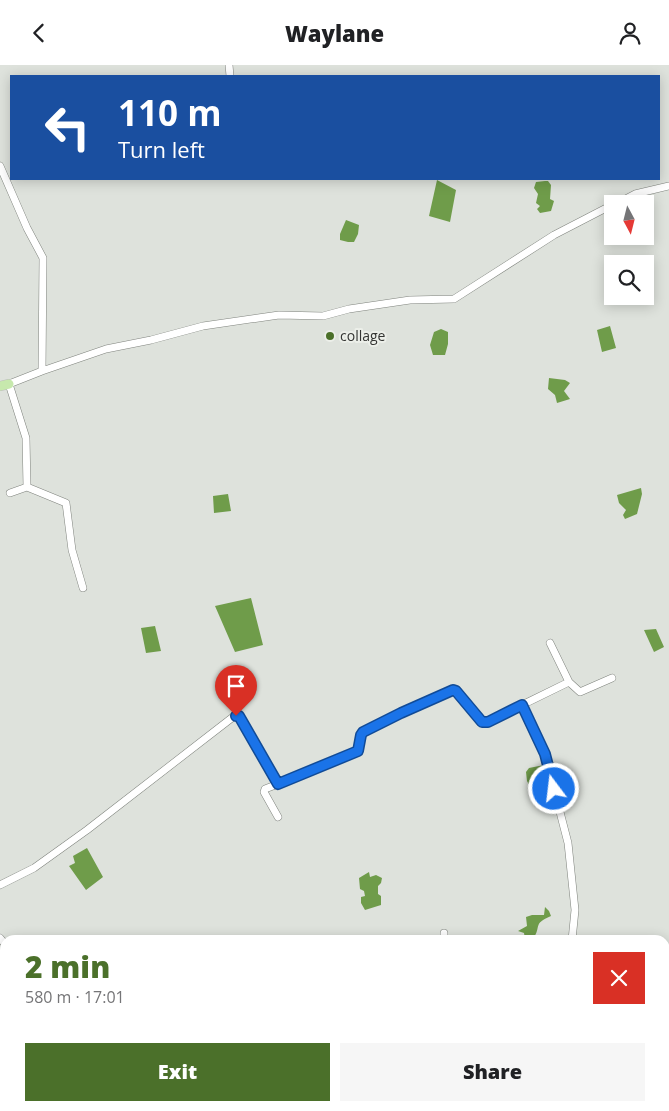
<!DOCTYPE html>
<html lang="en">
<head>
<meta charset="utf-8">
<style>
  body { margin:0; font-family:"Open Sans",sans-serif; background:#f6f6f6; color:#202124; height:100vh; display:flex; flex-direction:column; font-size:19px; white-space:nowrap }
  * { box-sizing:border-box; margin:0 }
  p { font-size:16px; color:#757577 }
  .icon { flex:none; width:28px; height:28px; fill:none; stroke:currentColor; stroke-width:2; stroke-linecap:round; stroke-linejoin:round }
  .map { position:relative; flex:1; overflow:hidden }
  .details { position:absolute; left:0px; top:870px; width:670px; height:176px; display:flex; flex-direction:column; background:#fff; border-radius:15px 15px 0 0; box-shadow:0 2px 12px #0003 }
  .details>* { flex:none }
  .top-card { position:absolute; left:10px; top:10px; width:650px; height:105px; border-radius:0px; box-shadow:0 2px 12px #0003; background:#1a4fa0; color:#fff; overflow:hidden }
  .needle { width:32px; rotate:173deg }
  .fabs { position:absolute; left:604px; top:130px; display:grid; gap:10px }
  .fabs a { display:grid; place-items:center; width:50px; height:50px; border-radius:0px; background:#fff; box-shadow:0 2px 12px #0003; font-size:25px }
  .pin { position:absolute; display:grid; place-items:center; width:42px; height:42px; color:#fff; margin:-51px -21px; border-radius:50% 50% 50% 0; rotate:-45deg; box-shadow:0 0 5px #0007 }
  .pin .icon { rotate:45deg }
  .me { position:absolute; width:55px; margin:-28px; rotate:345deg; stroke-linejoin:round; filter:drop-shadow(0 0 4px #0008) }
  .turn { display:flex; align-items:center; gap:18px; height:105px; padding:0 25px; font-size:22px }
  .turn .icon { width:65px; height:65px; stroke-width:2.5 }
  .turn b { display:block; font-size:35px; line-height:42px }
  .round { display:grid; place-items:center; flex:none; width:52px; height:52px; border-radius:0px; background:#f6f6f6 }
  .overview { display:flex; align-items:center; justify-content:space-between; height:85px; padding:0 25px }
  h1 { font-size:30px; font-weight:800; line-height:38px; color:#4b702a }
  .button { display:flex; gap:10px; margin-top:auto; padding:10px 25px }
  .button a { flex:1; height:58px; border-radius:0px; background:#4b702a; color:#fff; font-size:20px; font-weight:800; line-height:58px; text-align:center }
  .button a+a { background:#f6f6f6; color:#202124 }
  header { display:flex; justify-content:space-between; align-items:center; height:65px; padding:0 25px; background:#fff; font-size:22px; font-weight:800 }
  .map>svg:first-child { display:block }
  .water { fill:#6f9c4a }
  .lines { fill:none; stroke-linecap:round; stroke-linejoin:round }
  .minor-casing { stroke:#7f837d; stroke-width:8 }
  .major-casing { stroke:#bebebe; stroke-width:10 }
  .minor { stroke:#fff; stroke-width:7 }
  .major { stroke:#c7e9ad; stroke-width:9 }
  .route-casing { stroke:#114b97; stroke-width:12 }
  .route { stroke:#1a73e8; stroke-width:9 }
  .poi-dot { fill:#4b702a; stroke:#ecefe9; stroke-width:2 }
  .labels { text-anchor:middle; stroke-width:4; stroke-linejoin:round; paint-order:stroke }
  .poi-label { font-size:14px; fill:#343533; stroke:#ecefe9; text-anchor:start }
</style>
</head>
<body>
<header><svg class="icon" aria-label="back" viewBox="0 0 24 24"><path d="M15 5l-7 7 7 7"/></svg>Waylane<svg class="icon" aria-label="person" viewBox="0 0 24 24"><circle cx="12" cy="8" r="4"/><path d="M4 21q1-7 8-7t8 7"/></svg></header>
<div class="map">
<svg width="669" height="1046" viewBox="0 0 669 1046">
  <rect width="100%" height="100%" fill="#dee2dc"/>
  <path class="water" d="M 437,115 L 456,125 L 450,157 L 429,151 Z
    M 545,116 L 548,116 L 551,120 L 550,134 L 554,136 L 551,146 L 540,148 L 537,144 L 540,141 L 536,138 L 538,129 L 534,123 L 536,117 Z
    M 346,155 L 359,160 L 358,169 L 354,177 L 348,177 L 340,175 L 340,169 Z
    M 610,261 L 616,283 L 602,287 L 597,265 Z
    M 441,264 L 448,267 L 448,279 L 445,290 L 433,290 L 430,280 L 434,267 Z
    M 549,313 L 565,315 L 570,318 L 564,326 L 570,334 L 557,338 L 555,330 L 548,324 Z
    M 641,423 L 642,429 L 637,449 L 625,454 L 623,450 L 626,445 L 619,438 L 617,430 Z
    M 228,429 L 231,446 L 214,448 L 213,431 Z
    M 251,533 L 263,580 L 235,587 L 215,541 Z
    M 155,561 L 161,586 L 146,588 L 141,563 Z
    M 656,564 L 664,582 L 654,587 L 644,565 Z
    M 544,700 L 549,717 L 542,725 L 532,725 L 527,716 L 526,707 L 529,703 Z
    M 87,783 L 103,812 L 86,825 L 69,801 L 75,798 L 73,791 Z
    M 369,807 L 370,812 L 376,810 L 382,813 L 381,818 L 378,821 L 378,829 L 381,831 L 381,840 L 365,845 L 361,838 L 361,832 L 365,831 L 364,826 L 360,824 L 359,813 Z
    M 545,842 L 549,846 L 551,851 C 532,859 542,861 533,874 L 525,874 L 524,868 L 518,866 L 527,861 L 526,852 L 532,850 L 544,850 Z"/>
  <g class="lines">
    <g class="minor-casing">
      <path id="minor" d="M 229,0 L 230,11
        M 0,101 L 27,163 L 43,193 L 42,306 L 9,319 L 26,373 L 27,422 L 66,438 L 72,485 L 83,523
        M 616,139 L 635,129 L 669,121
        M 42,306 L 106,284 L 151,275 L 203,261 L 279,250 L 323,251 L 349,244 L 410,235 L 454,234 L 554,170 L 612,140
        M 10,428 L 27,422
        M 550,578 L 569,617 L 580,627 L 612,613
        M 523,640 L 545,689 L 568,778 L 575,845 L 572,875
        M 278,719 L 265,724 L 264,727 L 278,752
        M 0,820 L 34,803 L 87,765 L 233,652 L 239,651 L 278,719 L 358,686 L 361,671 L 363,667 L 401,648 L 453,625 L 456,626 L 482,657 L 485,658 L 569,617
        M 444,868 L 444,875
        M 0,873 L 5,879
        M 349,1041 L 352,1046
        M 475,1041 L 476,1046"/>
    </g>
    <g class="major-casing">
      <path id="major" d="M 0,321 L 9,319"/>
    </g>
    <use href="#minor" class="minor"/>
    <use href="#major" class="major"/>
  </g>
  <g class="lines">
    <g class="route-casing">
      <path id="route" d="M 236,651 L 239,651 L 278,719 L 358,686 L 361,670 L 363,667 L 401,648 L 453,625 L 456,626 L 482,657 L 488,657 L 522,640 L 545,689 L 554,724"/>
    </g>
    <use href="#route" class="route"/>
  </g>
  <circle class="poi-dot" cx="330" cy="271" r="5"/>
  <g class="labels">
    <g class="poi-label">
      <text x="340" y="276">collage</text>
    </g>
  </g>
</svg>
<div class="fabs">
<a><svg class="needle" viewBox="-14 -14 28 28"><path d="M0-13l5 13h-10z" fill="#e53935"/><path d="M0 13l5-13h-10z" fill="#757577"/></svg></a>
<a><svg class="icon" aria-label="search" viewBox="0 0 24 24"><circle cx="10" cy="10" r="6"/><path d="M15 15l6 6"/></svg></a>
</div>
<div class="pin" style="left:236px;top:651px;background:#d93025"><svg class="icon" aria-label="arrive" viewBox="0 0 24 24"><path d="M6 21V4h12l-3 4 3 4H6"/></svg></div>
<svg class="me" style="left:554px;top:724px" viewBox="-20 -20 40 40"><circle r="17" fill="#1a73e8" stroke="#fff" stroke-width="3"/><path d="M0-11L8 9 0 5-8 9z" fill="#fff"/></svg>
<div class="top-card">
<div class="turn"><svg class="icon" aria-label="left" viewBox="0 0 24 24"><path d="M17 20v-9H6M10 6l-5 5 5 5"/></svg><div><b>110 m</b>Turn left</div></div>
</div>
<section class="details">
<div class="overview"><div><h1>2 min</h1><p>580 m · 17:01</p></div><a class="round" style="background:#d93025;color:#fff"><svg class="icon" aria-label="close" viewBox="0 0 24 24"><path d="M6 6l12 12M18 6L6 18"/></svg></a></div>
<div class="button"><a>Exit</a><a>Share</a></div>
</section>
</div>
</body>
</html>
